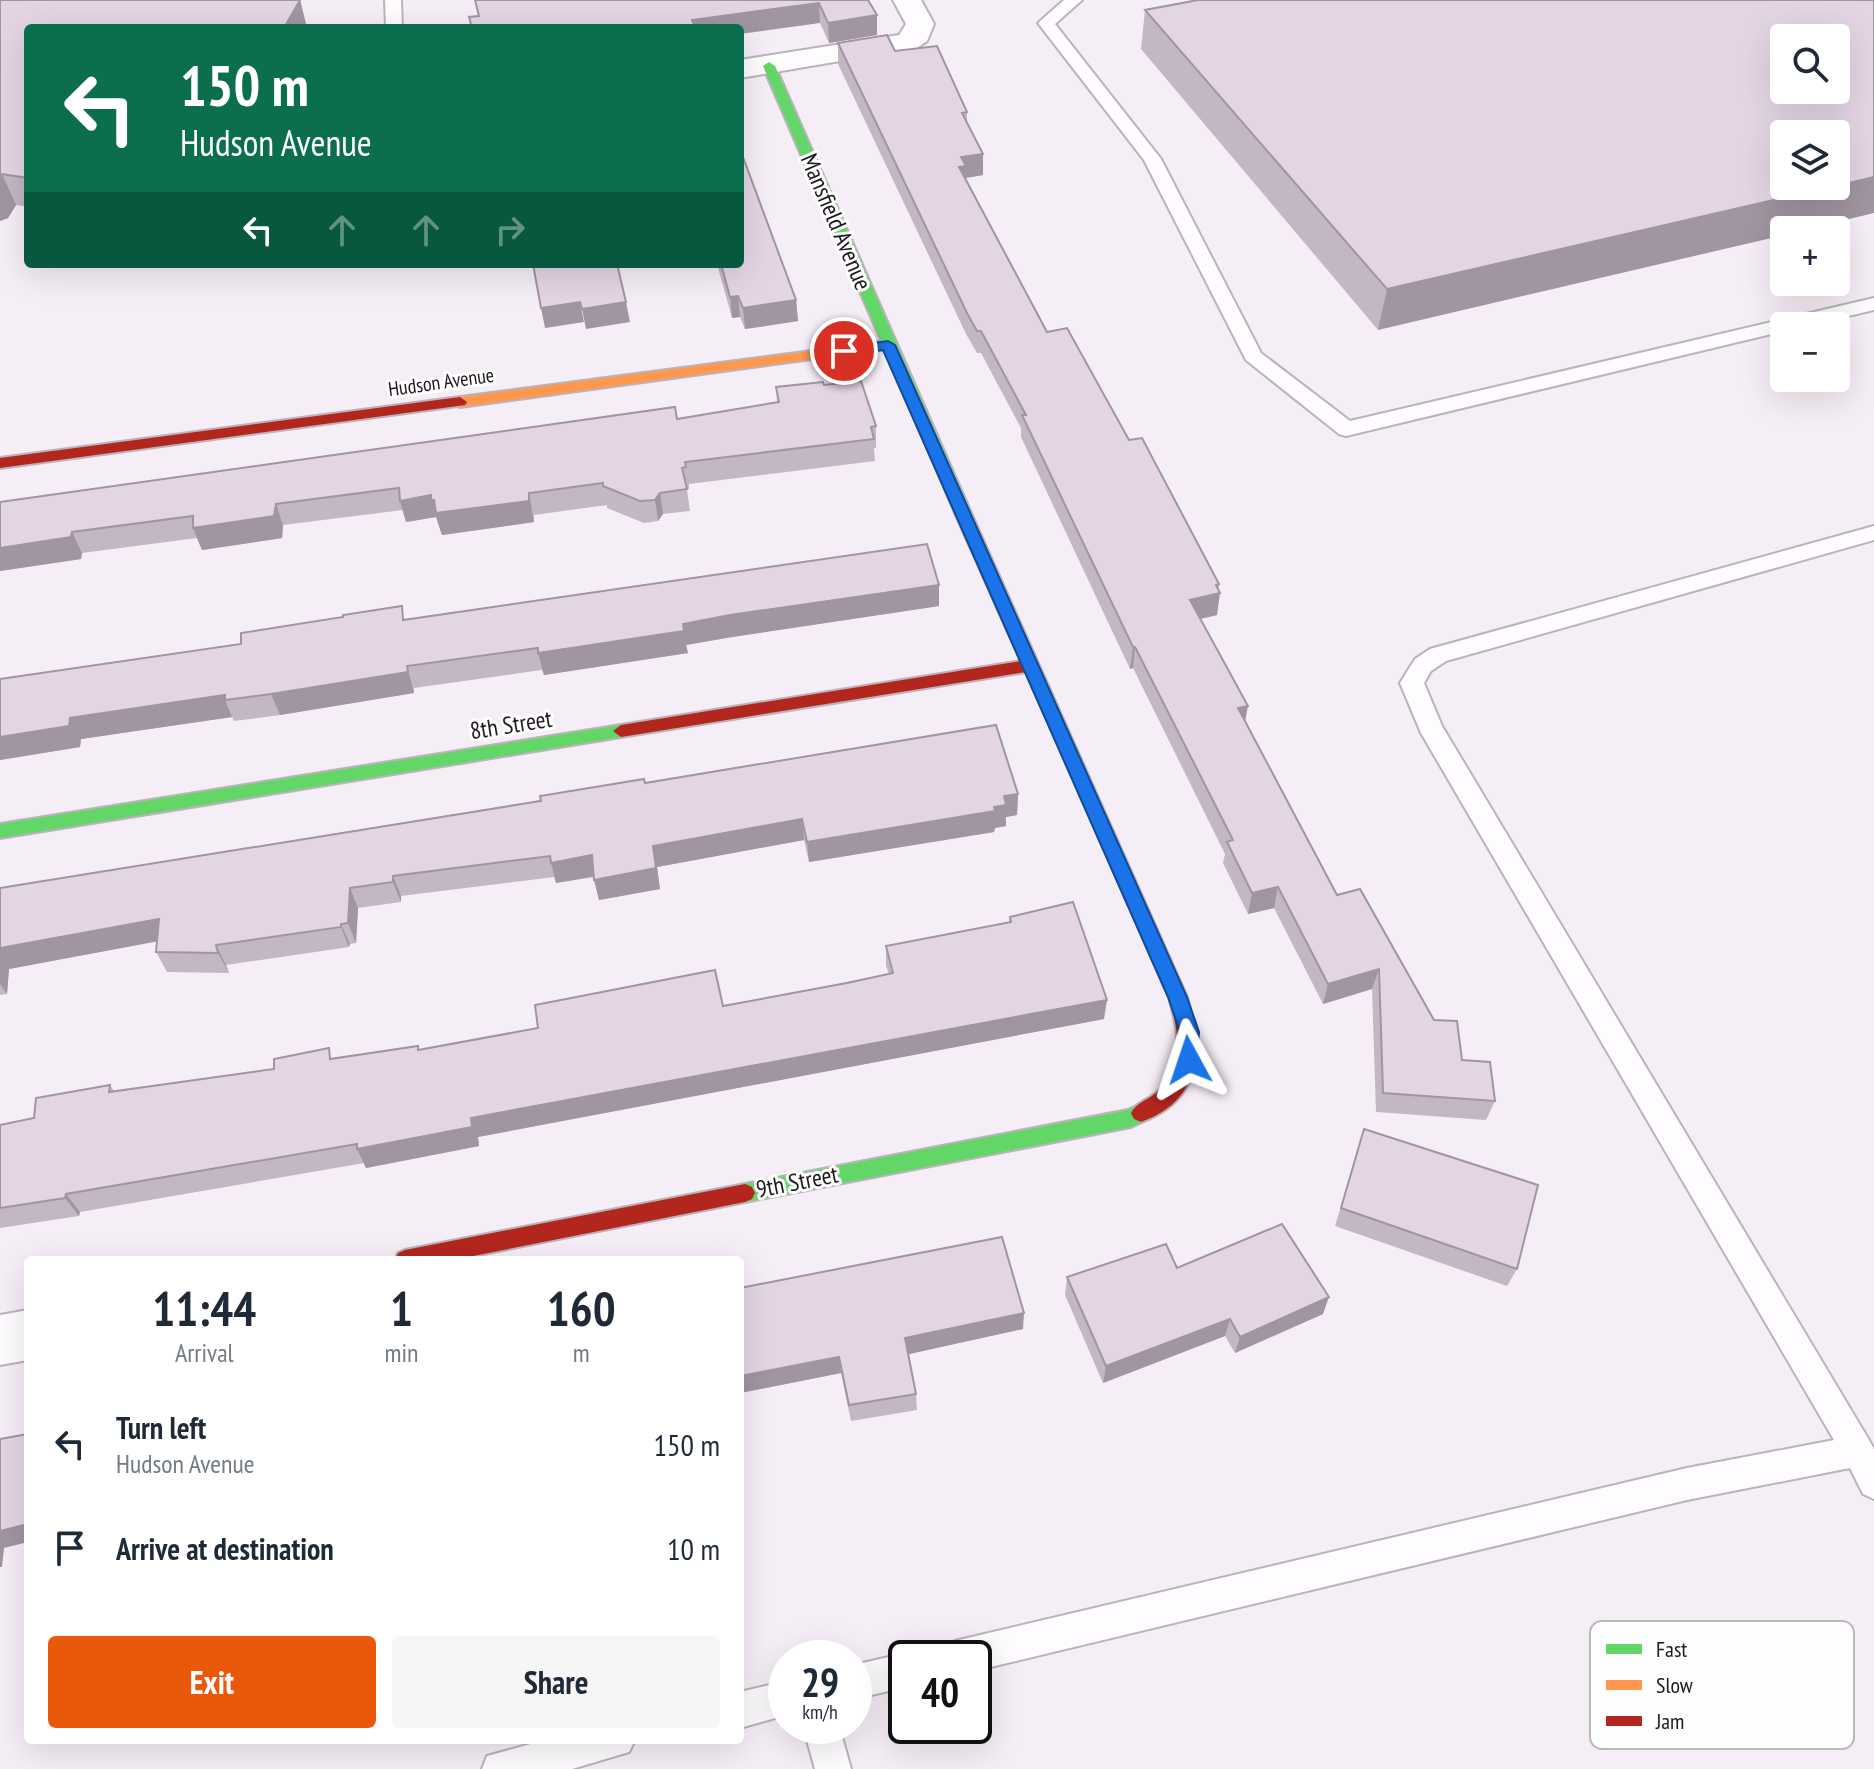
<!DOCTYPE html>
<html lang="en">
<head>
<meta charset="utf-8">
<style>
  body { margin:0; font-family:"PT Sans Narrow",sans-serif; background:#f6f6f7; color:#1f2937; height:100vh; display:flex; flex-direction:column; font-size:30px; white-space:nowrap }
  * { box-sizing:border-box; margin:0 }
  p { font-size:26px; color:#747a83 }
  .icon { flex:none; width:44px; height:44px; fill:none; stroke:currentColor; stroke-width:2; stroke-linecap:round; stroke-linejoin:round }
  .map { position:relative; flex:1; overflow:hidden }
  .drawer { position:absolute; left:24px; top:1256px; width:720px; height:488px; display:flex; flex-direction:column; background:#fff; border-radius:8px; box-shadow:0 8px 32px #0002 }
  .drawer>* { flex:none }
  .hud { position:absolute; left:24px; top:24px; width:720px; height:244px; border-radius:8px; box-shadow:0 8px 32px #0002; background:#0b6e4f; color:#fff; overflow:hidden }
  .controls { position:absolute; left:1770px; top:24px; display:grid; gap:16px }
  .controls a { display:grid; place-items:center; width:80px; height:80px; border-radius:8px; background:#fff; box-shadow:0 8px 32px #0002; font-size:40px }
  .speed { position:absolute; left:768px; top:1640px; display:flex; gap:16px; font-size:40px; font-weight:700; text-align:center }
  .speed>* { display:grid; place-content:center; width:104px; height:104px; border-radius:50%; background:#fff; box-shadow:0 8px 32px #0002; line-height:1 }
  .speed small { font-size:20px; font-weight:400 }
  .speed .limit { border:4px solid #111; border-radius:12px; background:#fff; color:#111 }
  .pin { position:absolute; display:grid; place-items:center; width:68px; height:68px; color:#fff; margin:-34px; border:4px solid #fff; border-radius:50%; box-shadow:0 2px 8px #0007 }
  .me { position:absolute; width:88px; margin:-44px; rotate:355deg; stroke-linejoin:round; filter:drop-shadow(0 0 6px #0008) }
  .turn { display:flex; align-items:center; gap:28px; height:168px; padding:0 24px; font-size:36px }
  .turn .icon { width:104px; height:104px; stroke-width:2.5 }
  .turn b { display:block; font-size:56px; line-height:68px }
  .lanes { display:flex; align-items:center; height:76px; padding:0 24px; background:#0003; justify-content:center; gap:40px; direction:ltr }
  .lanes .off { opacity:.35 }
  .eta { display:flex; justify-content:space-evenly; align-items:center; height:136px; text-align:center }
  .eta b { font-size:48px; font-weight:600; line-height:56px }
  .action { display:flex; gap:16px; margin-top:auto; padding:16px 24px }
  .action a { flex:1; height:92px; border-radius:8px; background:#ea580c; color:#fff; font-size:32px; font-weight:600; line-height:92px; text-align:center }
  .action a+a { background:#f6f6f7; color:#1f2937 }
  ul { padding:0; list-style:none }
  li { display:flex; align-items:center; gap:24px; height:104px; padding:0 24px }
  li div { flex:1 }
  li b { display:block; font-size:30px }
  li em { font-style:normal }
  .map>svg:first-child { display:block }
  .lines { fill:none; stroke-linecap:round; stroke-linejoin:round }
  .lane-casing { stroke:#bab4ba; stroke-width:4 }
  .street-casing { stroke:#bab4ba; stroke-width:4 }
  .fast-casing { stroke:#bab4ba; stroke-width:4 }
  .slow-casing { stroke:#bab4ba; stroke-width:4 }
  .jam-casing { stroke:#bab4ba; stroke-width:4 }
  .lane { fill:#fefcfe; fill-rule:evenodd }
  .street { fill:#fefcfe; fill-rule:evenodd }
  .fast { fill:#63d668; fill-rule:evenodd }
  .slow { fill:#ff974d; fill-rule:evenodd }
  .jam { fill:#b3261e; fill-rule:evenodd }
  .wall { fill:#c4b7c4 }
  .shaded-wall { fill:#a095a0 }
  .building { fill:#e4d5e4; stroke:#a095a0; stroke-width:2; fill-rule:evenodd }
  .route { fill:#1a73e8; stroke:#114b97; stroke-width:2 }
  .labels { text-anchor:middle; stroke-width:6; stroke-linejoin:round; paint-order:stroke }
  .far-street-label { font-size:20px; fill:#1d181d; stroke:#fefefe }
  .street-label { font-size:24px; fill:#1d181d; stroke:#fefefe }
  .key { fill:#fefefe; stroke:#bab9ba; stroke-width:2 }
  .key-label { font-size:22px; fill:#1d181d }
</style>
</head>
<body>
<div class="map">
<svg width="1874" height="1769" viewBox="0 0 1874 1769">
  <rect width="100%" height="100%" fill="#f6eef6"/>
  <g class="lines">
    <g class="lane-casing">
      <path id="lane" d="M 385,0 L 401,0 L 402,28 L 386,28 Z
        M 1064,0 L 1082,0 L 1055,24 L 1161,159 L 1261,353 L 1350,421 L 1874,298 L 1874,310 L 1806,326 L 1784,326 L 1784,331 L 1346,436 L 1339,434 L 1246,360 L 1144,160 L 1038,23 Z
        M 1874,526 L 1874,540 L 1446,661 L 1431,671 L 1424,683 L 1442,726 L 1869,1440 L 1874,1449 L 1874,1499 L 1863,1494 L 1850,1468 L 1687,1500 L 974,1671 L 974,1658 L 938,1658 L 943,1646 L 955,1641 L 1687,1468 L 1834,1440 L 1421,733 L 1400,683 L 1415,659 L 1430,649 Z
        M 906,1653 L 918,1658 L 906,1658 L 906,1687 L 854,1699 L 854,1665 Z
        M 786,1681 L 786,1715 L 740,1728 L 740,1692 Z
        M 803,1726 L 839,1726 L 851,1769 L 815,1769 Z
        M 545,1740 L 635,1740 L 629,1752 L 572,1769 L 482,1769 L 487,1756 Z"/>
    </g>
    <g class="street-casing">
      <path id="street" d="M 893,0 L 921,0 L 934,24 L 927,41 L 917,48 L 740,78 L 740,60 L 899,35 L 906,24 Z
        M 28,1310 L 28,1360 L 0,1365 L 0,1315 Z"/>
    </g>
    <g class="fast-casing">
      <path id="fast" d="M 769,62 L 775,66 L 975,522 L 972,526 L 962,526 L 959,522 L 763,66 Z
        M 621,725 L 629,731 L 621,737 L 0,838 L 0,824 Z
        M 1141,1104 L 1148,1107 L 1151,1113 L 1148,1119 L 1131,1127 L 745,1202 L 738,1199 L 735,1193 L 738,1187 L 745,1184 L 1128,1110 Z"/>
    </g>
    <g class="slow-casing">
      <path id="slow" d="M 888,341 L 895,345 L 893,348 L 460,407 L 453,402 L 460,397 Z"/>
    </g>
    <g class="jam-casing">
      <path id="jam" d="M 460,397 L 467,402 L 465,405 L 0,468 L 0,458 Z
        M 967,517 L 975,522 L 1187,997 C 1202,1051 1202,1100 1141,1122 L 1134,1119 L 1131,1113 C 1136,1103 1147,1100 1156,1093 C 1187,1067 1178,1032 1169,997 L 1026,672 L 621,737 L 613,731 L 621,725 L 1021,661 L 959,522 Z
        M 745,1184 L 752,1187 L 755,1193 L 752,1199 L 745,1202 L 453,1260 L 395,1260 L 398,1253 L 405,1250 Z"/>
    </g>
    <use href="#lane" class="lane"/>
    <use href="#street" class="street"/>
    <use href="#fast" class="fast"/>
    <use href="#slow" class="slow"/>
    <use href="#jam" class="jam"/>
  </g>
  <path class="wall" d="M 0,0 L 300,0 L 307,28 L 28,28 L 28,207 L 16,205 L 8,218 L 0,221 Z
    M 868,0 L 877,35 L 829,43 L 820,23 L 479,16 Z
    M 1874,0 L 1378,330 L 1141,49 L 1145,10 Z
    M 838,43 L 895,51 L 967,112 L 967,122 L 983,154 L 983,175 L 965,178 L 965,180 L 1047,332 L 1129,440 L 1219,584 L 1217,615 L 1200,619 L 1245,721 L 1337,895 L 1495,1101 L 1486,1120 L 1376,1112 L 1372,989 L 1323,1004 L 1274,908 L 1248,914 L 1223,863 L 1225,854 L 1133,668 L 1130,669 L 1021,437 L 1021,428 L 981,353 L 977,353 L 966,334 L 838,64 Z
    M 717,264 L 740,264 L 796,300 L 798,321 L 745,329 L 740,317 L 732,318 Z
    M 824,385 L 876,426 L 876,448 L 874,448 L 875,461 L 689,484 L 689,489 L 687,490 L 690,511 L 663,514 L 658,521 L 644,523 L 607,508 L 607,505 L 534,515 L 534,522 L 442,535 L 436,517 L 406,522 L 403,510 L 283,525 L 282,538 L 202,550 L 197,538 L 82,553 L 81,559 L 0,571 L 0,502 L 677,419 L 777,402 L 776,387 Z
    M 939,606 L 732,637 L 686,645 L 688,653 L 544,675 L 542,670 L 414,688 L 414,693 L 280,715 L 234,721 L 232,717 L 81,739 L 80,747 L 0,760 L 0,679 L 406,619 Z
    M 645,783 L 1018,794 L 1017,815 L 1006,817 L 1006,826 L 995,828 L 994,832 L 809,862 L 804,840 L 657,867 L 660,889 L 599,900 L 594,877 L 556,883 L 554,877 L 401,896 L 401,902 L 358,908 L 356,943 L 350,944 L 349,947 L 226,965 L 229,973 L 167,972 L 156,952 L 157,941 L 9,969 L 7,994 L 0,995 L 0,888 Z
    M 1010,917 L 1104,1019 L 478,1137 L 479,1146 L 366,1168 L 364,1163 L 80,1212 L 79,1216 L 0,1228 L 0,1125 L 34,1118 L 110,1085 L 114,1091 L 274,1069 L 418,1046 L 419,1050 L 723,1006 L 889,974 L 886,966 L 886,946 L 1009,922 Z
    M 1364,1129 L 1517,1269 L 1507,1286 L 1335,1226 Z
    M 1177,1268 L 1323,1314 L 1235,1353 L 1225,1336 L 1103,1383 L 1065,1295 L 1067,1277 Z
    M 740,1288 L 1023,1329 L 908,1354 L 916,1394 L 917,1410 L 851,1421 L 841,1373 L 740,1393 Z"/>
  <path class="shaded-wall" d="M 300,0 L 307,28 L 284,28 Z
    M 819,3 L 820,23 L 740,34 L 740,28 L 692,28 L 692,20 Z
    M 877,15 L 877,35 L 829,43 L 828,23 Z
    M 983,154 L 983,175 L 965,178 L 965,188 L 959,167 L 961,157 Z
    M 2,174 L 16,205 L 8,218 L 0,221 L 0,177 Z
    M 1874,177 L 1874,213 L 1803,230 L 1784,230 L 1784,235 L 1378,330 L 1387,289 Z
    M 738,296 L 740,317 L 732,318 L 730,297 Z
    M 796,300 L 798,321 L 745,329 L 743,308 Z
    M 580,302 L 584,322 L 545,328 L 541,308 Z
    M 626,302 L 630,322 L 586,329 L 582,309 Z
    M 529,493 L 534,522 L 442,535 L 436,517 L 406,522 L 400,501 L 431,495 Z
    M 660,493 L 663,514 L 658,521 L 655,500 Z
    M 276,504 L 283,525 L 282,538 L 202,550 L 193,528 Z
    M 72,532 L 82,553 L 81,559 L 0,571 L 0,548 Z
    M 1219,584 L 1217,594 L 1220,593 L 1217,615 L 1187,622 L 1190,600 Z
    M 939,585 L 939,606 L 732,637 L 686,645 L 688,653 L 544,675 L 538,653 L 730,615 Z
    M 1133,647 L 1135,647 L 1133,668 L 1130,669 Z
    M 407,666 L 414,693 L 280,715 L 271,694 Z
    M 225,695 L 225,700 L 232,717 L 81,739 L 80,747 L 0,760 L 0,737 L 70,718 Z
    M 1248,706 L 1244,727 L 1238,708 Z
    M 1018,794 L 1017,815 L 1006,817 L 1006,826 L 995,828 L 994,832 L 809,862 L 807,842 Z
    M 802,819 L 804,840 L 657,867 L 660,889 L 599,900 L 594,880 L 653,846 Z
    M 592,855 L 597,876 L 556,883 L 551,863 Z
    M 393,876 L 401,896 L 401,902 L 393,882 Z
    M 1278,887 L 1274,908 L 1248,914 L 1252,893 Z
    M 350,888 L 358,908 L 356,943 L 348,923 Z
    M 159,919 L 170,939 L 9,969 L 7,994 L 0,984 L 0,948 Z
    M 341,924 L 350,944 L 349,947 L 341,927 Z
    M 216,945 L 226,965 L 229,973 L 218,953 Z
    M 1379,969 L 1372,989 L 1323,1004 L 1328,984 Z
    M 1107,1000 L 1104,1019 L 478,1137 L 479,1146 L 366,1168 L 357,1149 L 471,1118 Z
    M 66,1194 L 80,1212 L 79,1216 L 65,1198 Z
    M 1329,1297 L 1323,1314 L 1235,1353 L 1240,1337 Z
    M 1024,1313 L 1023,1329 L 905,1355 L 905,1338 Z
    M 1230,1319 L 1225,1336 L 1103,1383 L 1106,1366 Z
    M 839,1357 L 841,1373 L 740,1393 L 740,1376 Z
    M 28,1524 L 28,1542 L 4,1548 L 2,1567 L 0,1567 L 0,1531 Z"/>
  <path class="building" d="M 0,0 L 300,0 L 284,28 L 28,28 L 28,178 L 2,174 L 0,177 Z
    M 475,0 L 868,0 L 877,15 L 828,23 L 819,3 L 692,20 L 695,28 L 472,28 L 469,17 L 479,16 Z
    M 1198,0 L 1874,0 L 1874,177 L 1836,186 L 1836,134 L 1784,134 L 1784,186 L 1835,186 L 1387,289 L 1145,10 ZM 1784,38 L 1836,38 L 1836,90 L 1784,90 Z
    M 887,35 L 895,51 L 937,46 L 967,112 L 962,113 L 983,154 L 961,157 L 966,166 L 959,167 L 1047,332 L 1067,328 L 1129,440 L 1142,438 L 1219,584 L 1216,585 L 1220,593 L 1190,600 L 1248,706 L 1238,708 L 1337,895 L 1360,889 L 1434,1020 L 1457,1021 L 1462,1060 L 1490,1062 L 1495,1101 L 1383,1093 L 1379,969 L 1328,984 L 1278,887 L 1252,893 L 1227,842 L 1233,840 L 1135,647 L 1133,647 L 1022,415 L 1026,415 L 981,331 L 977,331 L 967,313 L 838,43 Z
    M 740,149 L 796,300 L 743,308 L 738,296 L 730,297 L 721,264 L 740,264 Z
    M 533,264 L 578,264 L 578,267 L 602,264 L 617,264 L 626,302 L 582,309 L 580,302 L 541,308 Z
    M 861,381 L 876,426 L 871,427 L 874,439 L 685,462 L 686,467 L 682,468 L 687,489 L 660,493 L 655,500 L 640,501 L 603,486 L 603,483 L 529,493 L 529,501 L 436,513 L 434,500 L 431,500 L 431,495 L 400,501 L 399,488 L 276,504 L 274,516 L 193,528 L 193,516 L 72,532 L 71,537 L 0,548 L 0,502 L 675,407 L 677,419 L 779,402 L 776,387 L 823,382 L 824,385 Z
    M 927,544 L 939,585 L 730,615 L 683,624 L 684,631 L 644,637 L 538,653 L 538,648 L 407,666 L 408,672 L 271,694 L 225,700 L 225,695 L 70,718 L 69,726 L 0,737 L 0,679 L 241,644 L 241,633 L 343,617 L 343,615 L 402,606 L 403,620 Z
    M 996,725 L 1018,794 L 1004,796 L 1006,805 L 994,807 L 995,811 L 807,842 L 802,819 L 653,846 L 656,868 L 594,880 L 592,855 L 551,863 L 550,856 L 393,876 L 393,882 L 350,888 L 348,923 L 341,924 L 341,927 L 216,945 L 218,953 L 156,952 L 159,919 L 0,948 L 0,888 L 541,801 L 540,796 L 644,779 L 645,783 Z
    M 1073,902 L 1107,1000 L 471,1118 L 472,1127 L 357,1149 L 357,1144 L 66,1194 L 65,1198 L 0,1208 L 0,1125 L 34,1118 L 36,1098 L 110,1085 L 109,1092 L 274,1069 L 274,1059 L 329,1048 L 330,1059 L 418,1046 L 418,1050 L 538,1028 L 535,1005 L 715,970 L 723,1006 L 847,983 L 893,973 L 886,946 L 1011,922 L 1010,917 Z
    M 1364,1129 L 1538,1185 L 1517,1269 L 1341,1208 Z
    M 1282,1224 L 1329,1297 L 1240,1337 L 1230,1319 L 1106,1366 L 1067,1277 L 1166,1244 L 1177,1268 Z
    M 1002,1237 L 1024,1313 L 905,1338 L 916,1394 L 849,1405 L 839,1357 L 740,1376 L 740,1288 Z
    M 28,1434 L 28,1524 L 0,1531 L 0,1439 Z"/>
  <path class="route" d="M 888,341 L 895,345 L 1187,997 L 1199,1032 L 1196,1066 L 1189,1068 L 1182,1066 L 1179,1060 L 1180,1032 L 1168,997 L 883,350 L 844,355 L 837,351 L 844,347 Z"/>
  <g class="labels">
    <g class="far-street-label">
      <text transform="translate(441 382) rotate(-8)" y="7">Hudson Avenue</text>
    </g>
    <g class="street-label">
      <text transform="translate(836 222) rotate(67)" y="8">Mansfield Avenue</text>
      <text transform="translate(511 725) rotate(-9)" y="8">8th Street</text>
      <text transform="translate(797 1182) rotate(-11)" y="8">9th Street</text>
    </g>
  </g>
  <rect x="1590" y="1621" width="264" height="128" rx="12" class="key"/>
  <rect x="1606" y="1644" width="36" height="10" fill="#63d668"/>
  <rect x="1606" y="1680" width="36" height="10" fill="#ff974d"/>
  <rect x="1606" y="1716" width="36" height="10" fill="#b3261e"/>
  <g class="key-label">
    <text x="1656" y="1657">Fast</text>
    <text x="1656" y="1693">Slow</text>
    <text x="1656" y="1729">Jam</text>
  </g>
</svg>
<div class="controls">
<a><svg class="icon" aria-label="search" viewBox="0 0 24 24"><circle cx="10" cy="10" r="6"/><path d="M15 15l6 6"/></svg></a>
<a><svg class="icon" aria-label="layers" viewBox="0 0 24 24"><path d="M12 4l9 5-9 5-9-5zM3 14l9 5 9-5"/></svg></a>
<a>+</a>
<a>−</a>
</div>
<div class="speed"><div>29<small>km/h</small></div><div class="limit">40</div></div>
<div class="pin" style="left:844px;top:351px;background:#d93025"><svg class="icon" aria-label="arrive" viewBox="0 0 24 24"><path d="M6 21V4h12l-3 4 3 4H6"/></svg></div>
<svg class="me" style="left:1189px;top:1060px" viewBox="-20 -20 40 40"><path d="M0-17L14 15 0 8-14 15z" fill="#1a73e8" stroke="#fff" stroke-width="4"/></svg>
<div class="hud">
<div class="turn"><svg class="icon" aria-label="left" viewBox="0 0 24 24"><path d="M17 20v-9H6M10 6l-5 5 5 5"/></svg><div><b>150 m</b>Hudson Avenue</div></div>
<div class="lanes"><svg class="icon" aria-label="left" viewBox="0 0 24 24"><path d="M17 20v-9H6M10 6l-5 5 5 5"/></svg><svg class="icon off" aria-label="ahead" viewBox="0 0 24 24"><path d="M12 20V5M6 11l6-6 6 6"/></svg><svg class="icon off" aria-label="ahead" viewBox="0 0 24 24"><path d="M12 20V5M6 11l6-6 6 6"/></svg><svg class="icon off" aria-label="right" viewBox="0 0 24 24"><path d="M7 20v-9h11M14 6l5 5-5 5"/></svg></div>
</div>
<section class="drawer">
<div class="eta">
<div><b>11:44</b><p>Arrival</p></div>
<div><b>1</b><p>min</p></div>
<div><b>160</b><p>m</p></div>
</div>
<ul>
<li><svg class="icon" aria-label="left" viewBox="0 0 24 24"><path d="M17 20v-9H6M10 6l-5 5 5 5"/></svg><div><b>Turn left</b><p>Hudson Avenue</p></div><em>150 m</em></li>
<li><svg class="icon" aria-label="arrive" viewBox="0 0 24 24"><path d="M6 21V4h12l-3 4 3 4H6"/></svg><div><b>Arrive at destination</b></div><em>10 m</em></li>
</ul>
<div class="action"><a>Exit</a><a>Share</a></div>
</section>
</div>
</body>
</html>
